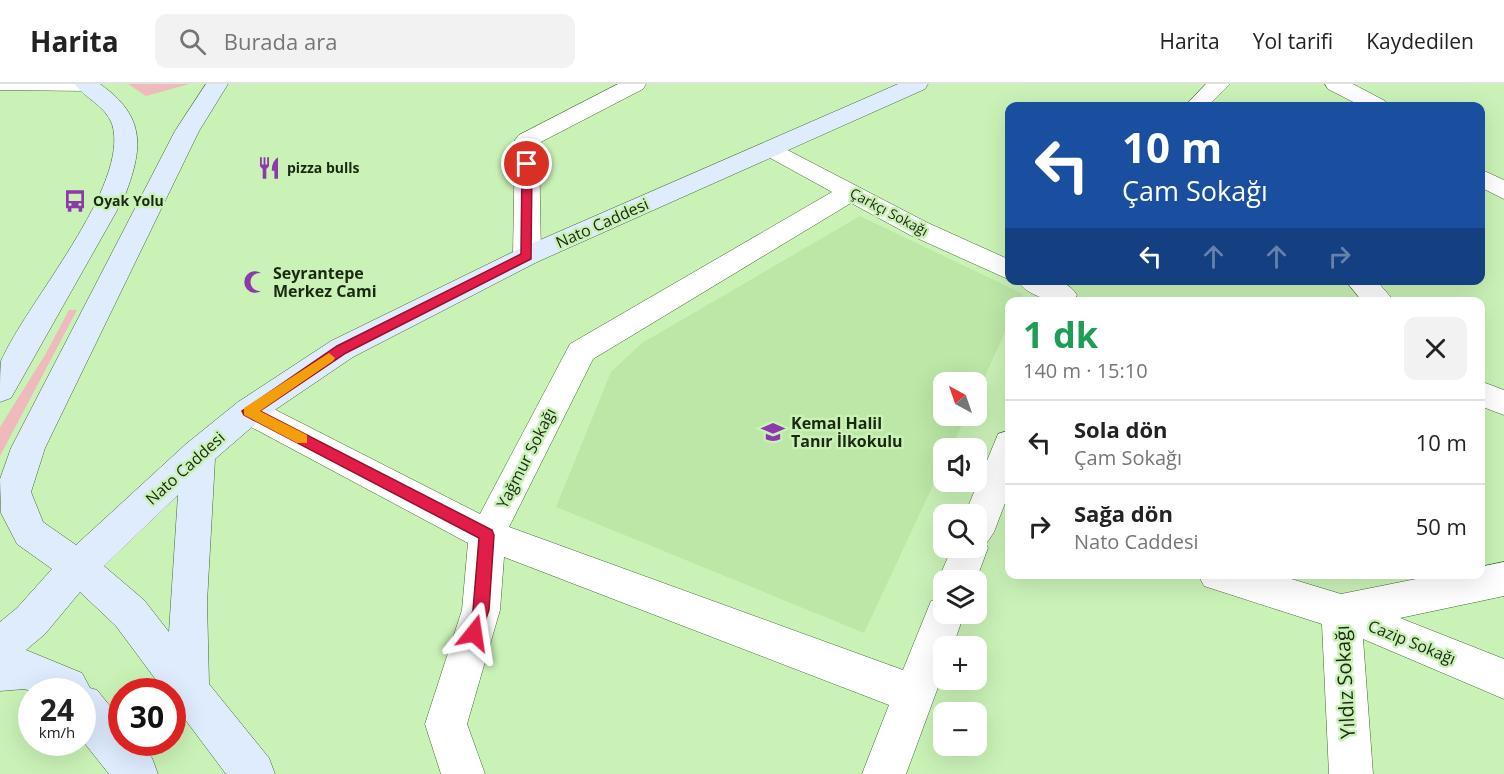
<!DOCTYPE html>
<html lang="tr">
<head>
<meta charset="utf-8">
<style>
  body { margin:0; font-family:"Open Sans",sans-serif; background:#f2f2f2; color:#222; height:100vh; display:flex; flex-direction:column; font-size:22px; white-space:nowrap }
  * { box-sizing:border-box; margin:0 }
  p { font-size:20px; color:#767676 }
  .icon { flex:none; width:33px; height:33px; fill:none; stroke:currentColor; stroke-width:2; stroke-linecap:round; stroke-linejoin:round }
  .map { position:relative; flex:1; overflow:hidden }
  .side { position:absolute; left:1005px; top:213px; width:480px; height:282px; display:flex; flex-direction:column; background:#fff; border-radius:12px; box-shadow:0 6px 24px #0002 }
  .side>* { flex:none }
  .guide { position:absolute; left:1005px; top:18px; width:480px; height:183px; border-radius:12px; box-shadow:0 6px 24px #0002; background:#1a4fa0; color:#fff; overflow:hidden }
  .needle { width:39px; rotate:320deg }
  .controls { position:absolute; left:933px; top:288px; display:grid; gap:12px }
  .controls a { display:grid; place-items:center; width:54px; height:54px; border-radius:12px; background:#fff; box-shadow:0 6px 24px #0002; font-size:30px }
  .speed { position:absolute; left:18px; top:594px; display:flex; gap:12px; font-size:30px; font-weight:700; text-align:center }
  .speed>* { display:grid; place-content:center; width:78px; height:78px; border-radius:50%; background:#fff; box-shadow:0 6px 24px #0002; line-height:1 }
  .speed small { font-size:15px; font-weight:400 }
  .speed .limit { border:9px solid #d22; background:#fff; color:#111 }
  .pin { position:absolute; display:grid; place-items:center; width:51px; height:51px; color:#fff; margin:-26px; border:3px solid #fff; border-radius:50%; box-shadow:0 2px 6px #0007 }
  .me { position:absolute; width:66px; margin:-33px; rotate:15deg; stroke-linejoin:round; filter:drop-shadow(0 0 4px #0008) }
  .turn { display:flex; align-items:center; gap:21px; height:126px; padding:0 18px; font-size:27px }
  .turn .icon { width:78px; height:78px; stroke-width:2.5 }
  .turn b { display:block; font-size:42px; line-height:51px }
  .lanes { display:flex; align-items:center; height:57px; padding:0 18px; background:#0003; justify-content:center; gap:30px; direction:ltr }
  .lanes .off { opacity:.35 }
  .round { display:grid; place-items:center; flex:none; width:63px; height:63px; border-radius:12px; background:#f2f2f2 }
  .overview { display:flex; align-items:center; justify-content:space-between; height:102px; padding:0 18px }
  h1 { font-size:36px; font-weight:700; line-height:45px; color:#1e9e55 }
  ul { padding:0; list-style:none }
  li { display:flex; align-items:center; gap:18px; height:84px; padding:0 18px; border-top:2px solid #e0e0e0 }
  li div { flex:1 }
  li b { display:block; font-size:22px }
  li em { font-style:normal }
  header { display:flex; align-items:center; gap:36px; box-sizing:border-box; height:84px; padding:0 30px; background:#fff; border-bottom:2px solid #e0e0e0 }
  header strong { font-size:28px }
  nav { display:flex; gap:33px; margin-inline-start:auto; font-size:21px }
  .search { width:420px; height:54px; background:#f2f2f2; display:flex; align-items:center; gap:15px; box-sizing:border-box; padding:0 21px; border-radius:12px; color:#767676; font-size:22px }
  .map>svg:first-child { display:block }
  .built { fill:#bce7a7 }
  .green { fill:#eebabc }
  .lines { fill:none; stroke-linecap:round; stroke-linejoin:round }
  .lane-casing { stroke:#456732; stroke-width:1 }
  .street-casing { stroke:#456732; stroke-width:1 }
  .secondary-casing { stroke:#456732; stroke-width:1 }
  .lane { fill:#fff; fill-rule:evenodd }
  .street { fill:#fff; fill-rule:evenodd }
  .secondary { fill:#deecfd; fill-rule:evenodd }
  .route { fill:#e11d48; stroke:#92132f; stroke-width:1.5 }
  .slow { fill:#f59e0b }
  .labels { text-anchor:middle; stroke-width:5; stroke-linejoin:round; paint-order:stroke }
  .far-poi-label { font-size:14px; font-weight:bold; fill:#1a2812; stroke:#caf2b7; text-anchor:start }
  .far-street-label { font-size:14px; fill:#1a2812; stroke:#caf2b7 }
  .street-label { font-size:16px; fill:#1a2812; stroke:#caf2b7 }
  .poi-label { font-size:16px; font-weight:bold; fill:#1a2812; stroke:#caf2b7; text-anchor:start }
  .near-street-label { font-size:20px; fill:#1a2812; stroke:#caf2b7 }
</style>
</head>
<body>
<header>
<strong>Harita</strong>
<div class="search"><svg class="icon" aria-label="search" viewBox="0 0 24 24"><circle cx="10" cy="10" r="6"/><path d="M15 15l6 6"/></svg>Burada ara</div>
<nav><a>Harita</a><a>Yol tarifi</a><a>Kaydedilen</a></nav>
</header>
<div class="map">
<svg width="1504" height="690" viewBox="0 0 1504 690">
  <rect width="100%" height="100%" fill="#caf2b7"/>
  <path class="built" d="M 860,132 L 1023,210 L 1020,217 L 1010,218 L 1009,239 L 977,310 L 976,298 L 944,298 L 944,332 L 966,332 L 951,364 L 944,364 L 943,380 L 864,549 L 556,423 L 611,288 L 642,259 Z"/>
  <path class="green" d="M 128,0 L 189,0 L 146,12 Z
    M 69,226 L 77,226 L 0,372 L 0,343 L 45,271 Z"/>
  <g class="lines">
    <g class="lane-casing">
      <path id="lane" d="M 0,0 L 94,0 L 97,3 L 90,7 L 0,6 Z"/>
    </g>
    <g class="street-casing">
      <path id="street" d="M 618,0 L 646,0 L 643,5 L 539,59 L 541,172 L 537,178 L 527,181 L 517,178 L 513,172 L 515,56 L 519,51 Z
        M 1206,0 L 1230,0 L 1208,22 L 1185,22 Z
        M 1325,0 L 1353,0 L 1385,17 L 1388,22 L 1361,22 L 1328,5 Z
        M 772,58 L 928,139 L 1010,176 L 1010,196 L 910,151 L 851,119 L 593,275 L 509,443 L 903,586 L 931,517 L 944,513 L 944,530 L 964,530 L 953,562 L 944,562 L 944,587 L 906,690 L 862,690 L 889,621 L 504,473 L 500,526 L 467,640 L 485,690 L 441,690 L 425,640 L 462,526 L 468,459 L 238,336 L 233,327 L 238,318 L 249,315 L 260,318 L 480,430 L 570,260 L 832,108 L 763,70 L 760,65 L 763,60 Z
        M 1480,85 L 1504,96 L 1504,115 L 1480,103 Z
        M 1017,196 C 1037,196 1065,191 1077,211 L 1073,218 C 1055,218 1028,214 1017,196 Z
        M 1345,196 L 1376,196 L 1395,218 L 1363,218 Z
        M 1480,297 L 1504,306 L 1504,331 L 1480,322 Z
        M 1010,346 L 1010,406 L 994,448 L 986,460 L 988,464 L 976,496 L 944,496 L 944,508 L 938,496 L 952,464 L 976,464 L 976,430 L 965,430 L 998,350 Z
        M 1504,478 L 1504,512 L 1400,534 L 1504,575 L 1504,615 L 1363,555 L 1373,690 L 1329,690 L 1322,540 L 1204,502 L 1198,490 L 1275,490 L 1341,510 L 1441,490 L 1480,490 L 1480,483 Z"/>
    </g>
    <g class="secondary-casing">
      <path id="secondary" d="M 75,0 L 100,0 C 147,33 143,65 124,114 L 11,314 L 0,318 C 0,306 0,287 1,277 C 26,219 131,101 112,40 C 105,21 85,15 75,0 Z
        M 206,0 L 228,0 L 199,47 L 45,364 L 31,408 L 43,438 L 76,461 L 186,360 L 238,318 L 331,257 L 517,166 L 898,0 L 928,0 L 925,5 L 537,178 L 353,273 L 260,336 L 215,375 L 207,518 L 209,600 L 269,674 L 275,690 L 226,690 L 172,618 L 172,608 L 165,608 L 116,542 L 80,508 L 45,550 L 26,566 L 82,589 L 90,604 L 97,606 L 122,637 L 122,658 L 139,658 L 152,674 L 158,690 L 109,690 L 82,656 L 82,608 L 32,608 L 25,605 L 0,607 L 0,538 L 17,524 L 52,485 L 17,460 L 1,429 L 0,395 L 11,364 L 175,47 ZM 178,411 L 169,548 L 144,516 L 104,482 Z"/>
    </g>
    <use href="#lane" class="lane"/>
    <use href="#street" class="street"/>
    <use href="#secondary" class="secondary"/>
  </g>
  <path class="route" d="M 527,76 L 532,80 L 531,175 L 346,269 L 260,327 L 492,446 L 494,451 L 489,526 L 479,554 L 474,556 L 468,554 L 466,549 L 473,526 L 479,454 L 244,331 L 242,327 L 337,262 L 521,170 L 522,80 Z"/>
  <path class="slow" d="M 329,269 L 335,274 L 333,277 L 260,327 L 307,351 L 307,359 L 297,359 L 244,331 L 244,324 Z"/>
  <defs>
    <g id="restaurant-bare" transform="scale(1.8)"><path d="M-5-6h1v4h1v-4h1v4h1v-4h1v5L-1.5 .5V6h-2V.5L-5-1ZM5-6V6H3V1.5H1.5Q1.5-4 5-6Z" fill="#8b3aaa" stroke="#caf2b7" stroke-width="2.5" paint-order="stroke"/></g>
    <g id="bus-bare" transform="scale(1.8)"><path d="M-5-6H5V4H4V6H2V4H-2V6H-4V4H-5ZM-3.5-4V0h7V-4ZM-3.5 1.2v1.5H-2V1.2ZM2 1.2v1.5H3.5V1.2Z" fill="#8b3aaa" stroke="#caf2b7" stroke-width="2.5" paint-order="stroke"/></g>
    <g id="mosque-bare" transform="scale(1.8)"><path d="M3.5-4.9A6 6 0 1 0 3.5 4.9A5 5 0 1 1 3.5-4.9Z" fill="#8b3aaa" stroke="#caf2b7" stroke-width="2.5" paint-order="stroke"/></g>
    <g id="school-bare" transform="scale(1.8)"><path d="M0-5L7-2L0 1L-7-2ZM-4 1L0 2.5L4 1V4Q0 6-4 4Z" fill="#8b3aaa" stroke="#caf2b7" stroke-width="2.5" paint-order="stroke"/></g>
  </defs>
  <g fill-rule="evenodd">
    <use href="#restaurant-bare" x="269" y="84"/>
    <use href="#bus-bare" x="75" y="117"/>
    <use href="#mosque-bare" x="255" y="198"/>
    <use href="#school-bare" x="773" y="348"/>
  </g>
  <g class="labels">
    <g class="far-poi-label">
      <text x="287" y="89">pizza bulls</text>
      <text x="93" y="122">Oyak Yolu</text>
    </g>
    <g class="far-street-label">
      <text transform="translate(889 128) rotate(28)" y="5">Çarkçı Sokağı</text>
    </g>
    <g class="street-label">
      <text transform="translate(602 139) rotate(-24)" y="6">Nato Caddesi</text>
      <text transform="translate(526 374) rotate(-63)" y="6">Yağmur Sokağı</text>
      <text transform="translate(185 384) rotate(-42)" y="6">Nato Caddesi</text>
      <text transform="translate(1412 558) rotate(22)" y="6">Cazip Sokağı</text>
    </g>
    <g class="poi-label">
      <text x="273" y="195">Seyrantepe<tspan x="273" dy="18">Merkez Cami</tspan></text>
      <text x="791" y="345">Kemal Halil<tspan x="791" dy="18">Tanır İlkokulu</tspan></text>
    </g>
    <g class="near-street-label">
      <text transform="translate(1345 598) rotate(-93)" y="7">Yıldız Sokağı</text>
    </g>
  </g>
</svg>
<div class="controls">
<a><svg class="needle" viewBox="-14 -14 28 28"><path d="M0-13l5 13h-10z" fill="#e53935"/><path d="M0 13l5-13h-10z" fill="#767676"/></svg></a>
<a><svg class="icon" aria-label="sound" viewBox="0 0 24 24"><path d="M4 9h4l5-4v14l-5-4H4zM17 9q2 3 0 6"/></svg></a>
<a><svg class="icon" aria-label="search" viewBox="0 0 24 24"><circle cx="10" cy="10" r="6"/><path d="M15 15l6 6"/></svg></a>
<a><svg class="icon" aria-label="layers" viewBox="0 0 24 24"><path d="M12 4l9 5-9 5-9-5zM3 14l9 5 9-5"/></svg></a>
<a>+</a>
<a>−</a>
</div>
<div class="speed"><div>24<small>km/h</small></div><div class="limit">30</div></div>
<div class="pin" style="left:527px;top:80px;background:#d93025"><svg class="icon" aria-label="arrive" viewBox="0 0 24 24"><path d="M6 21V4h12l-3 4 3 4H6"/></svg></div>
<svg class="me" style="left:474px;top:549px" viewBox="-20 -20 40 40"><path d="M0-17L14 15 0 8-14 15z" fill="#e11d48" stroke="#fff" stroke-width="4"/></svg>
<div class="guide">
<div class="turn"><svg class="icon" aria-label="left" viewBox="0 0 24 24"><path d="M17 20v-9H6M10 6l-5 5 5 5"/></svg><div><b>10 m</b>Çam Sokağı</div></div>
<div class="lanes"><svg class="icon" aria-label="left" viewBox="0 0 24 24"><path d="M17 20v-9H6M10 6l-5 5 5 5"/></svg><svg class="icon off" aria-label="ahead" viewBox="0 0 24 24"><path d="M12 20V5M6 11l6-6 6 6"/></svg><svg class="icon off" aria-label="ahead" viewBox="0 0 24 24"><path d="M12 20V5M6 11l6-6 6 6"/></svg><svg class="icon off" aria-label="right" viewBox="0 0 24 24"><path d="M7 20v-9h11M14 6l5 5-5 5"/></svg></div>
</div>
<section class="side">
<div class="overview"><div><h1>1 dk</h1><p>140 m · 15:10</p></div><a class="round"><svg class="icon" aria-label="close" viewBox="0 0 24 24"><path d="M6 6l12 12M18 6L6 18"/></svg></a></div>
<ul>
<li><svg class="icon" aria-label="left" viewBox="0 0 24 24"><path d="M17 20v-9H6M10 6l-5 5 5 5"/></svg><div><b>Sola dön</b><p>Çam Sokağı</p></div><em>10 m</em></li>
<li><svg class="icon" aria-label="right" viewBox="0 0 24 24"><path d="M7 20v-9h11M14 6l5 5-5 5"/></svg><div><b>Sağa dön</b><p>Nato Caddesi</p></div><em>50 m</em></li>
</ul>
</section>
</div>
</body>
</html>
